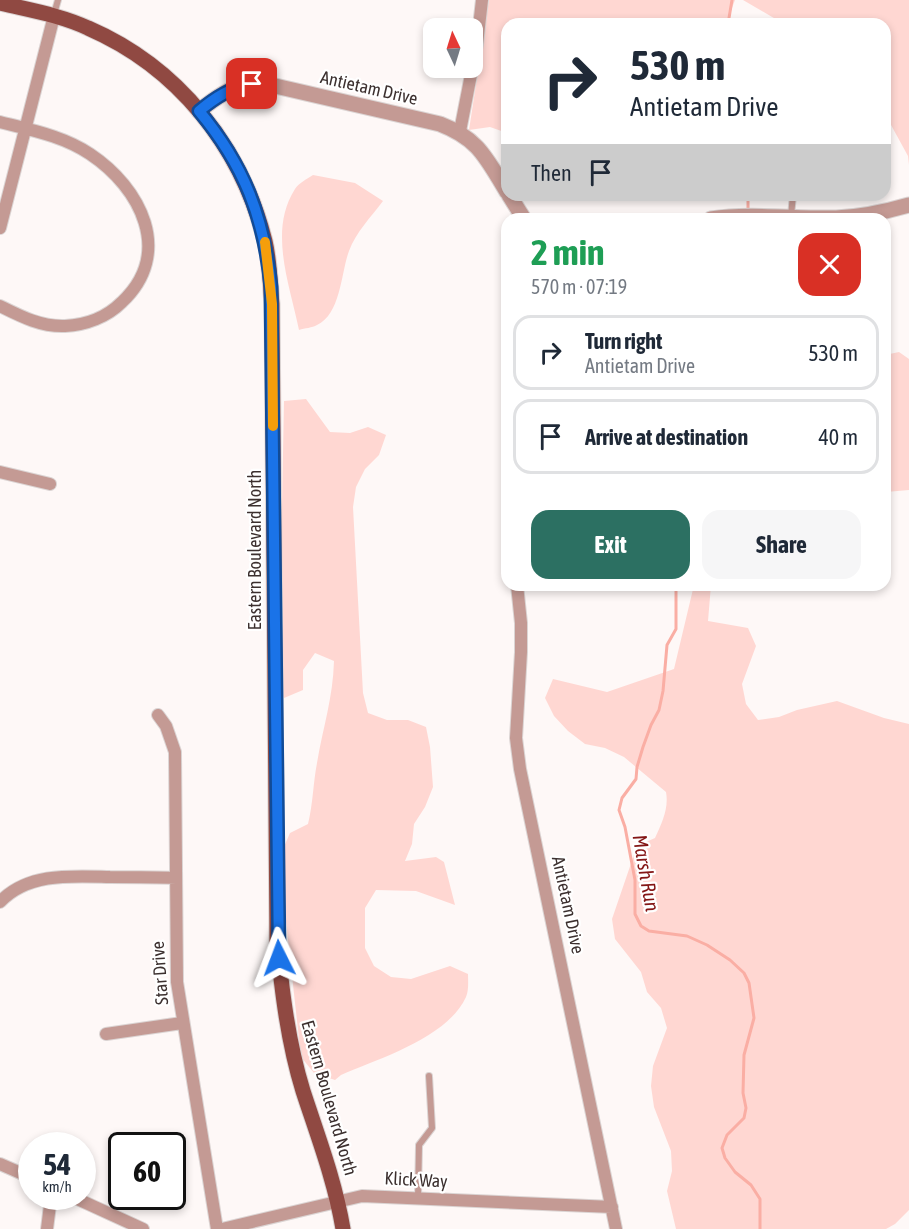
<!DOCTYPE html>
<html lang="en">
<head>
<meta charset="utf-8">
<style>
  body { margin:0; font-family:"Asap Condensed",sans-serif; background:#f6f6f7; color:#1f2937; height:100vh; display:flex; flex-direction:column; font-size:22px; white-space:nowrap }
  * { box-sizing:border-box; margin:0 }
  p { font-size:20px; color:#747a83 }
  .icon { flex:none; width:33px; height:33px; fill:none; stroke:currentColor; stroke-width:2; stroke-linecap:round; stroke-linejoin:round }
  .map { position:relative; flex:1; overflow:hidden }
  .sheet { position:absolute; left:501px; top:213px; width:390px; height:378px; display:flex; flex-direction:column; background:#fff; border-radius:18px; box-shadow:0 3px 9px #0003 }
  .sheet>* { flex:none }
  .hud { position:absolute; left:501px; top:18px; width:390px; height:183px; border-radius:18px; box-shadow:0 3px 9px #0003; background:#fff; color:#1f2937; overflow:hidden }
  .needle { width:39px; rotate:356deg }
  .controls { position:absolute; left:423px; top:18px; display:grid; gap:12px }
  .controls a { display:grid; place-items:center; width:60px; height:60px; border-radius:12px; background:#fff; box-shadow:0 3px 9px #0003; font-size:30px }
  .speed { position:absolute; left:18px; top:1132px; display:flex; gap:12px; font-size:30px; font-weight:700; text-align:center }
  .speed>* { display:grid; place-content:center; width:78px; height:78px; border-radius:50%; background:#fff; box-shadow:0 3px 9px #0003; line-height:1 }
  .speed small { font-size:15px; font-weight:400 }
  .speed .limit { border:3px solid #111; border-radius:9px; background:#fff; color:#111 }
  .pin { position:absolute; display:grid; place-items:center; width:51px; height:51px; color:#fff; margin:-26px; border-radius:12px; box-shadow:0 3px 9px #0006 }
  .me { position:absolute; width:66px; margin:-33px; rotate:357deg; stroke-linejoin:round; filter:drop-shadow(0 0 4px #0008) }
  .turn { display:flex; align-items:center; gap:21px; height:126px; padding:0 30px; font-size:27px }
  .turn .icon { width:78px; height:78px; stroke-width:2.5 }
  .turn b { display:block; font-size:42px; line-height:51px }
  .then { display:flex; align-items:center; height:57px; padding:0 30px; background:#0003; gap:12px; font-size:22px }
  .round { display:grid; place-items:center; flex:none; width:63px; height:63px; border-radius:18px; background:#f6f6f7 }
  .summary { display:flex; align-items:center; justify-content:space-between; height:102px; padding:0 30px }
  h1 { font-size:36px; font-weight:700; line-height:45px; color:#1e9e55 }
  .primary-button { display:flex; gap:12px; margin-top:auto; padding:12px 30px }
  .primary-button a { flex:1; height:69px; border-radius:18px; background:#2c7062; color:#fff; font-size:24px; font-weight:700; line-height:69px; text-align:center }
  .primary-button a+a { background:#f6f6f7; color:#1f2937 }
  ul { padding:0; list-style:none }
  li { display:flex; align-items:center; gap:18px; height:75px; margin:0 12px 9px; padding:0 18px; border:3px solid #e0e1e3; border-radius:18px }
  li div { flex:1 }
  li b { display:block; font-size:22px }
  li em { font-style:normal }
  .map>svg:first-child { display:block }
  .green { fill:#ffd7d2 }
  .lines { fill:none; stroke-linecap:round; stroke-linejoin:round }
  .stream { stroke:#faaea4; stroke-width:3 }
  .service-casing { stroke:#dbd4d3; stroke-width:8 }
  .minor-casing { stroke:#dbd4d3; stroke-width:14 }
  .tertiary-casing { stroke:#dbd4d3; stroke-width:17 }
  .primary-casing { stroke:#dbd4d3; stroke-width:17 }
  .service { stroke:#c49a94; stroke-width:6 }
  .minor { stroke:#c49a94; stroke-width:12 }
  .tertiary { stroke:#c49a94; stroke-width:15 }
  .primary { stroke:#904942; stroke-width:15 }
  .route-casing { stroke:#114b97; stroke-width:15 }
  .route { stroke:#1a73e8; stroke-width:10 }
  .slow { stroke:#f59e0b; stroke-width:10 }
  .labels { text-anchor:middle; stroke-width:4.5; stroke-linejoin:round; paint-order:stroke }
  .street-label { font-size:18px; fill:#3c302f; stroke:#fff }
  .water-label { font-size:20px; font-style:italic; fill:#841616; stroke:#fff }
</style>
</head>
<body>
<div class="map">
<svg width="909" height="1229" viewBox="0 0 909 1229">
  <rect width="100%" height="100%" fill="#fef8f7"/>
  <path class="green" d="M 489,0 L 735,0 L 726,24 L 507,24 L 507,133 L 490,127 L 469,130 Z
    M 743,0 L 909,0 L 909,165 L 908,156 L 885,114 L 885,24 L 784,24 Z
    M 313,175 L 355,183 L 383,201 C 371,217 356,232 349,251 C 341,272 341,314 317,325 C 312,328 305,328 299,330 C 290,285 268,231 295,189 C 299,183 307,179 313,175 Z
    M 899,352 L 909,359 L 909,490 L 886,492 L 885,355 Z
    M 306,399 L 330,432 L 350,433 L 368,427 L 386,435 L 379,455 L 365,469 L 356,487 L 353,507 L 363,693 L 368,713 L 387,720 L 408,720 L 426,727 L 430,747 L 433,787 L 425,807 L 414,824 L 412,844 L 405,861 L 436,857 L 444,862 L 455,905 L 416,891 L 376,890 L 365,908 L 365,948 L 374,966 L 391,977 L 411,979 L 450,966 L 468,974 C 468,981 469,990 466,997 C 447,1038 380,1058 341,1075 L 335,1080 L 314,1073 L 301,1057 L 279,858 L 290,833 L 308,824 C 313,804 313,784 317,763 C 323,727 333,698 334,661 L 315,653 L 303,670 L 303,690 L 284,698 L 275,679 L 279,663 L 284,401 Z
    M 694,585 L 711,585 L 708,621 L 748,628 L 756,646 L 742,684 L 746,704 L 758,720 L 779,717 L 797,710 L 837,701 L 884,718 L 909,724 L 909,1210 L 895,1224 L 886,1229 L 676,1229 L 667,1191 L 672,1171 L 671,1151 L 654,1107 L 651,1086 L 653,1066 L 667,1028 L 661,1008 L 647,992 L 641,972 L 615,939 L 612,919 L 637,846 L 655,838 C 662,823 669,808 666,792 L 624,757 L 605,748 L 585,744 L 568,731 L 554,716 L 545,698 L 553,679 L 607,692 L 674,669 Z"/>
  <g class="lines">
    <path class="stream" d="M 728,24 L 732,0
      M 748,211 L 748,195
      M 676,585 L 676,629 L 667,645 L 663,691 L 659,710 L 651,725 L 643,747 L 637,767 L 636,779 L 622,798 L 619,810 L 625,827 L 635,880 L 635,914 L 641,926 L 649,931 L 687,936 L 707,945 L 730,960 L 744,973 L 749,983 L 754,1018 L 744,1055 L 743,1093 L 746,1108 L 744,1118 L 727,1135 L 722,1148 L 725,1158 L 735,1172 L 751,1185 L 760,1199 L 760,1229"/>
    <g class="service-casing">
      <path id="service" d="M 54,14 L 58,0
        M 791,216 L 793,195
        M 418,1198 L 419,1145 L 432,1128 L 429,1076"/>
    </g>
    <g class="minor-casing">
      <path id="minor" d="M 0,122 C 31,130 63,136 90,154 C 141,188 174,253 122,302 C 107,317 86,325 65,326 C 41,327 20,316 0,306
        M 460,131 L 477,44 L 482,0
        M 0,228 L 54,16
        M 0,472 L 50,484
        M 517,585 L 521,623 L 521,652 L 516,738 L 520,769 L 616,1229
        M 158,715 L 166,726 L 175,752 L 177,982 L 217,1229
        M 0,902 C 28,872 73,876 110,877 C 132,877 154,877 176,878
        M 106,1034 L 182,1023
        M 0,1164 L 32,1178
        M 73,1197 L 143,1229
        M 47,1229 L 51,1197
        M 222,1229 L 362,1196 L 612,1207"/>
    </g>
    <g class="tertiary-casing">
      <path id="tertiary" d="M 199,111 C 224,91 237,82 271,85 L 440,124 C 479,139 486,158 507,192
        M 509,195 L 524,219
        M 711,219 C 752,213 794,219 836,218 C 861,217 885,212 909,205"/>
    </g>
    <g class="primary-casing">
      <path id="primary" d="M 0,3 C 29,10 60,15 88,28 C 178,67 241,146 265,241 C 270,262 270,284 272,304 L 277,941 C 282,992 288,1042 303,1091 C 318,1137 335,1181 343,1229"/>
    </g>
    <use href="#service" class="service"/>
    <use href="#minor" class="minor"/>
    <use href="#tertiary" class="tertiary"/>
    <use href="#primary" class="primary"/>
  </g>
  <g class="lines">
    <g class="route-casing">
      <path id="route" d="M 252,84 C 230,88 216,97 199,111 C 244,165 264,217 271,287 L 279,958"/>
    </g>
    <use href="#route" class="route"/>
    <path class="slow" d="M 265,242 L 272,304 L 273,426"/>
  </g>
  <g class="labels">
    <g class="street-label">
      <text transform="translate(369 88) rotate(13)" y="6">Antietam Drive</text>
      <text transform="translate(255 550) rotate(-90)" y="6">Eastern Boulevard North</text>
      <text transform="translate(568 905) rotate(78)" y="6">Antietam Drive</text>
      <text transform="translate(160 973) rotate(-94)" y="6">Star Drive</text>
      <text transform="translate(329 1098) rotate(74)" y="6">Eastern Boulevard North</text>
      <text transform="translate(416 1180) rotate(3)" y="6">Klick Way</text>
    </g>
    <g class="water-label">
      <text transform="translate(646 873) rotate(80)" y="7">Marsh Run</text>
    </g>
  </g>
</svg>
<div class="controls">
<a><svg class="needle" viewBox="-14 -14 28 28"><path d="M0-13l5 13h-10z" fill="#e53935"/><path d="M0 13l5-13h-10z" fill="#747a83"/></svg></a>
</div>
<div class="speed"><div>54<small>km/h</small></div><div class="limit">60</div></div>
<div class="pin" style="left:252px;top:84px;background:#d93025"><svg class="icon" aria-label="arrive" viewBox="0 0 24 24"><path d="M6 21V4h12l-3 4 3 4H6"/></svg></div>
<svg class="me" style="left:279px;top:958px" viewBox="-20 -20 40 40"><path d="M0-17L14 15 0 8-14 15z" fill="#1a73e8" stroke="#fff" stroke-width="4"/></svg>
<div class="hud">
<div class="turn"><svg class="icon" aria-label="right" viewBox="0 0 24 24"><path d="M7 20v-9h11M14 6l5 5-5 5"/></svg><div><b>530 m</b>Antietam Drive</div></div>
<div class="then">Then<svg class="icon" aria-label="arrive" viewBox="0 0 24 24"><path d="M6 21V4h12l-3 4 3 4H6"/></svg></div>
</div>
<section class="sheet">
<div class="summary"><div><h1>2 min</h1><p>570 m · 07:19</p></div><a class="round" style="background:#d93025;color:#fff"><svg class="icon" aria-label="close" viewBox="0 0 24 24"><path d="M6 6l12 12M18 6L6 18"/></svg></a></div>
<ul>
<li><svg class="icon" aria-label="right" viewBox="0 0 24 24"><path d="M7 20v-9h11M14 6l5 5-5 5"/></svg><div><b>Turn right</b><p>Antietam Drive</p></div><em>530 m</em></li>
<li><svg class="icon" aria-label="arrive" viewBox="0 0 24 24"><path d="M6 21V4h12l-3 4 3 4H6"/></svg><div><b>Arrive at destination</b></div><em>40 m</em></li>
</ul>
<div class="primary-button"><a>Exit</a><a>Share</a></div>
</section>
</div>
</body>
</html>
